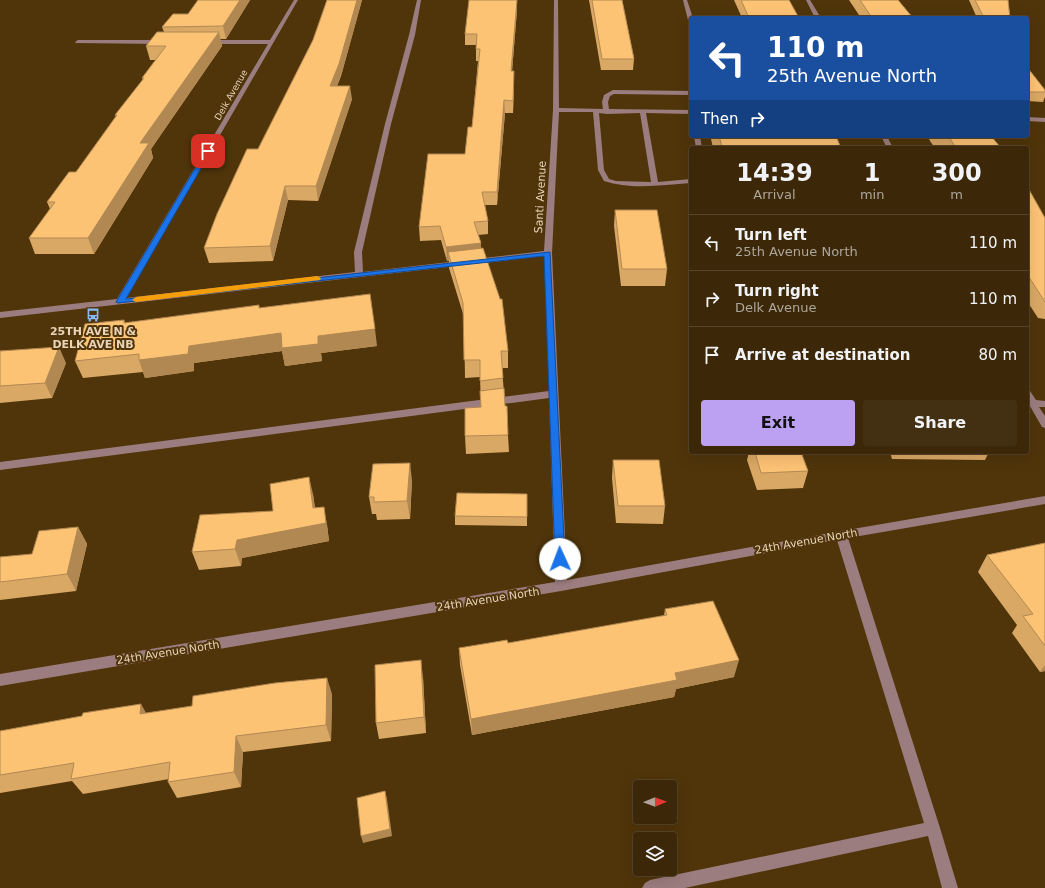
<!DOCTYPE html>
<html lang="en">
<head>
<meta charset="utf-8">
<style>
  body { margin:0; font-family:"DejaVu Sans",sans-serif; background:#433012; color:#f1f3f6; height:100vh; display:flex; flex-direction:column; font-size:15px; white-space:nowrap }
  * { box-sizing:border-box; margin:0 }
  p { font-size:13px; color:#aca69c }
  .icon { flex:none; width:22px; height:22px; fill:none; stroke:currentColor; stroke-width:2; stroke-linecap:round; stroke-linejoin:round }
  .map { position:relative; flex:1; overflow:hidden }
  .drawer { position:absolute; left:689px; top:146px; width:340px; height:308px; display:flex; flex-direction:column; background:#3c2808; border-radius:4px; box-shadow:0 4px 16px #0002,0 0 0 1px #554429 }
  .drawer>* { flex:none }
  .hud { position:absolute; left:689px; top:16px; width:340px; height:122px; border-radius:4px; box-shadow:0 4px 16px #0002,0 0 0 1px #554429; background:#1a4fa0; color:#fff; overflow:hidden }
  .needle { width:26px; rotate:89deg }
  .buttons { position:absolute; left:633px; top:780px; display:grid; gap:8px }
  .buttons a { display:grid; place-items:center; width:44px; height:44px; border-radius:4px; background:#3c2808; box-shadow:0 4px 16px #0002,0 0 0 1px #554429; font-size:20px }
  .pin { position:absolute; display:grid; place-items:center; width:34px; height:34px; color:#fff; margin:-17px; border-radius:8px; box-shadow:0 2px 6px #0006 }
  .me { position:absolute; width:44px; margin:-22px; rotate:358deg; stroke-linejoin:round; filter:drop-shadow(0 0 3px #0008) }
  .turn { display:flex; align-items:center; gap:14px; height:84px; padding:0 12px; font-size:18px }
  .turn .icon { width:52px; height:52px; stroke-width:2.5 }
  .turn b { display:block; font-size:28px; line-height:34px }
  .then { display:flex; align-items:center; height:38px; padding:0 12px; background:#0003; gap:8px; font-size:15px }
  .eta { display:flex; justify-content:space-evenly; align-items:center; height:68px; text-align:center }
  .eta b { font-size:24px; font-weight:700; line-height:28px }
  .cta { display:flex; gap:8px; margin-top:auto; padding:8px 12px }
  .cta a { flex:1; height:46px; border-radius:4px; background:#bca0f2; color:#111; font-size:16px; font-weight:700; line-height:46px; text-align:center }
  .cta a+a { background:#433012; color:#f1f3f6 }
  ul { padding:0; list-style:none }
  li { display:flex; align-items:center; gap:12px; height:56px; padding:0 12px; border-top:1px solid #554429 }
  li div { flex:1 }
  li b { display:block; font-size:15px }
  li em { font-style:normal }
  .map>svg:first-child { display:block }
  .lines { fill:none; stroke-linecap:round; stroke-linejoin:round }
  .minor { fill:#9c7d7f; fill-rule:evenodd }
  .wall { fill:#daa865 }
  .shaded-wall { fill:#b18852 }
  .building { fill:#fdc375; stroke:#b18852 }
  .route { fill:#1a73e8; stroke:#114b97 }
  .slow { fill:#f59e0b }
  .labels { text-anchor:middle; stroke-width:4; stroke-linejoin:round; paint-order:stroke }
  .far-street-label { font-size:9px; fill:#e9d4ba; stroke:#50350a }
  .street-label { font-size:11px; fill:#e9d4ba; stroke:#50350a }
  .poi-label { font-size:11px; font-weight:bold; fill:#e9d4ba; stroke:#50350a }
</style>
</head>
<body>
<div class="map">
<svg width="1045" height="888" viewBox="0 0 1045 888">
  <rect width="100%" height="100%" fill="#50350a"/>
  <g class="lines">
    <path class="minor" d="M 294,0 L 298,0 L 126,298 L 355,272 L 354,252 L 385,124 L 409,35 L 417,0 L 421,0 L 415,35 L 391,124 L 362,252 L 363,272 L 544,251 L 553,110 L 554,0 L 558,0 L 559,108 L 603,109 L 602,102 L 604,95 L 613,90 L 691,91 L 691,95 L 614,94 L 610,96 L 608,102 L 609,109 L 691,110 L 691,114 L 646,113 L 658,182 L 691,179 L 691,183 C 662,185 631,190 604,181 L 598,170 L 593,112 L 559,112 L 552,253 L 567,580 L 841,531 L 1045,496 L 1045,504 L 848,538 L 940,828 L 958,888 L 942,888 L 928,836 L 685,888 L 642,888 L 645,883 L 650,880 L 924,823 L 837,540 L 561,591 L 0,686 L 0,674 L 555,582 L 549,398 L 0,470 L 0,462 L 549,391 L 544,256 L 0,318 L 0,312 L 117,299 L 268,44 L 208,44 L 205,42 L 208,40 L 270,40 ZM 599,113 L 607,114 L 640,113 L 651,182 L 616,181 L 609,179 L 604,170 Z
      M 683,0 L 687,0 L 693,18 L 691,18 L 691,22 L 688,20 Z
      M 806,0 L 810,0 L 821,18 L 815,18 Z
      M 78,40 L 162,40 L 165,42 L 162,44 L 76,43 L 75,42 Z
      M 1027,117 L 1045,118 L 1045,122 L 1027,121 Z
      M 694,136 L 700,136 L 702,148 L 696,148 Z
      M 881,136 L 887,136 L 893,148 L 887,148 Z
      M 1027,390 L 1030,391 L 1036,400 L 1045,401 L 1045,407 L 1039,407 L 1045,416 L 1045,428 L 1042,427 L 1027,401 Z"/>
  </g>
  <path class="wall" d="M 250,0 L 226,39 L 220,39 L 222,46 L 151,149 L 153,158 L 94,254 L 35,254 L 29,238 L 50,209 L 47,202 L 76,172 L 116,116 L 115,115 L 143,80 L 142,78 L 156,60 L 150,60 L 146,46 L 164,32 L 162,27 L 188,14 Z
    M 327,0 L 362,0 L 341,76 L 337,86 L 352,99 L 318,201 L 288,200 L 273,261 L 209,263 L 204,248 L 258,149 L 313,40 Z
    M 589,0 L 622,0 L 634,59 L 633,70 L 601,70 Z
    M 734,0 L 789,0 L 799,18 L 742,18 Z
    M 849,0 L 898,0 L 913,18 L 861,18 Z
    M 969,0 L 1008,0 L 1010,18 L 977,18 Z
    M 517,10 L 512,71 L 514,84 L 513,113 L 505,113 L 497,205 L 485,205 L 488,221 L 488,234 L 478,235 L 481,243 L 481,248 L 508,351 L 508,368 L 502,368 L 505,406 L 508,435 L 509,452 L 466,454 L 465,436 L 481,407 L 480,377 L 465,378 L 464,317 L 449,268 L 449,261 L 447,261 L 441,240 L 420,241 L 419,227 L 465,154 L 472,127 L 478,61 L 476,61 L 476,45 L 465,45 L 465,34 Z
    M 1027,67 L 1045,90 L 1045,97 L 1043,102 L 1027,101 Z
    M 711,136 L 836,136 L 841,148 L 713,148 L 711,139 Z
    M 928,136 L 991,136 L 1001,148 L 935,148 L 930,141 Z
    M 1027,186 L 1045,218 L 1045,319 L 1038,318 L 1027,301 Z
    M 615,210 L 667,269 L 665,286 L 621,286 L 614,226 Z
    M 260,308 L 377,346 L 321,353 L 322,361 L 285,366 L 282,351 L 194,363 L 194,371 L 145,378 L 143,372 L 83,378 L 75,361 L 124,320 L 125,323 Z
    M 0,351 L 66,363 L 52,398 L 0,403 Z
    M 749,452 L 801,452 L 808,471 L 803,488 L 757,490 L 747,460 Z
    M 890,452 L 989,452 L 985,460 L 892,459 Z
    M 613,460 L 665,506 L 663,524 L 616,523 L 612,478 Z
    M 412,480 L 410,519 L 377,520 L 376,514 L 372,514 L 369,497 Z
    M 313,494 L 315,508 L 327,525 L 329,541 L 242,558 L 241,566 L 199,570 L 192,552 L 273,511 Z
    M 527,494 L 527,526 L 455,525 L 455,516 Z
    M 78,527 L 87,544 L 76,591 L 0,600 L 0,557 L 32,554 Z
    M 1045,543 L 1045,671 L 1040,672 L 1012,633 L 1017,625 L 978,572 L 987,555 Z
    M 665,609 L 734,677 L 676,689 L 674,697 L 472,735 L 460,665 L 459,648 L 508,643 L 664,616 Z
    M 423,677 L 426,733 L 379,739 L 376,723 Z
    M 332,694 L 331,741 L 243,752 L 241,787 L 177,798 L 168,782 L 169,779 L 83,794 L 72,781 L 0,793 L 0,731 L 146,713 Z"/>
  <path class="shaded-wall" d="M 240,0 L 250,0 L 226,39 L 223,26 Z
    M 357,0 L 362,0 L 341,76 L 332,99 L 330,86 Z
    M 517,0 L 517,10 L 511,84 L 511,71 Z
    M 219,32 L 222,46 L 151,149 L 153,158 L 94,254 L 88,238 L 140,143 Z
    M 514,71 L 514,84 L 513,113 L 513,101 Z
    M 350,86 L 352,99 L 318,201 L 316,186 Z
    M 504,100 L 505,113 L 497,205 L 497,192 Z
    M 285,186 L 288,200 L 273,261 L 270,246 Z
    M 481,243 L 481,257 L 448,252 L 449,261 L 447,261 L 446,247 Z
    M 375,329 L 377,346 L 321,353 L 322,361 L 285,366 L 282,351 L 194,363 L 194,371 L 145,378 L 139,360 L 189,346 L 281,333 L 318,336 Z
    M 59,347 L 66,363 L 52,398 L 45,383 Z
    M 410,463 L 412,480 L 410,519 L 407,501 Z
    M 309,477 L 313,494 L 317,525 L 324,507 L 327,525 L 329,541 L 242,558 L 241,566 L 235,549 L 237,540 L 313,508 Z
    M 78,527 L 87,544 L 76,591 L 67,574 Z
    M 421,660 L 423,677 L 426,733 L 424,717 Z
    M 739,660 L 734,677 L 676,689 L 674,697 L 472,735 L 471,719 L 675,673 Z
    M 1045,665 L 1045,671 L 1040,672 Z
    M 327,678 L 332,694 L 331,741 L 326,725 Z
    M 141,704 L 150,720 L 140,714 Z
    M 236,736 L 243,752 L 241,787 L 234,772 Z
    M 385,791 L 387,799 L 392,836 L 363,843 L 361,836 Z"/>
  <path class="building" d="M 198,0 L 240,0 L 223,26 L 162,27 L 173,14 L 188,14 Z
    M 327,0 L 357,0 L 339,64 L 330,86 L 350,86 L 316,186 L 285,186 L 270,246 L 204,248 L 217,214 L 247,149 L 258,149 L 313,40 Z
    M 469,0 L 517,0 L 511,71 L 514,71 L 513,101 L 504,100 L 497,192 L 482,192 L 488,221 L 474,222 L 481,243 L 446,247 L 440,226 L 419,227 L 428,154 L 465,154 L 468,127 L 472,127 L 480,49 L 476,49 L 477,34 L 465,34 Z
    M 592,0 L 622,0 L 634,59 L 602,59 Z
    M 741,0 L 789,0 L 799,18 L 749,18 Z
    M 860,0 L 898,0 L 913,18 L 872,18 Z
    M 975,0 L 1008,0 L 1010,18 L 984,18 Z
    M 157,32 L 219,32 L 140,143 L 149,143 L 88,238 L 29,238 L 55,202 L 47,202 L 69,172 L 76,172 L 117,115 L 115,115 L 144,78 L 142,78 L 166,46 L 146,46 Z
    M 1027,67 L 1045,90 L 1045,92 L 1027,92 Z
    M 719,136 L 836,136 L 841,148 L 736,148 L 736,147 L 722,147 Z
    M 941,136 L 991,136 L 1001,148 L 956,148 L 949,137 L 942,137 Z
    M 1027,186 L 1045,218 L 1045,302 L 1027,274 Z
    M 615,210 L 657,210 L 667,269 L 622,269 Z
    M 483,248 L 500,299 L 502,299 L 508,351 L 501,351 L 503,378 L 480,381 L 480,360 L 464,360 L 463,303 L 448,252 Z
    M 370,294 L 375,329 L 318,336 L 318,344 L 282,348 L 281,333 L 189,346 L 188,354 L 139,360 L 139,354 L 75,361 L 85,324 L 124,320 L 124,323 L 259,305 L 259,308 Z
    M 59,347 L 45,383 L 0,386 L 0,351 Z
    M 504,388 L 505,406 L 507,406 L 508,435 L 465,436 L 465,408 L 481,407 L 480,391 Z
    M 755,452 L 801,452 L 808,471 L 761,473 Z
    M 613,460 L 659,460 L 665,506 L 618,506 Z
    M 410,463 L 407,501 L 374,502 L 374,497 L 369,497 L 373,464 Z
    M 309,477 L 313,508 L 324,507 L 326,523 L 237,540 L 235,549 L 192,552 L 200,515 L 273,511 L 270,484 Z
    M 457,493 L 527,494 L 527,517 L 455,516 Z
    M 78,527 L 67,574 L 0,582 L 0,557 L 32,554 L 39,531 Z
    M 1045,543 L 1045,646 L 1023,616 L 1033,614 L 987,555 Z
    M 713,601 L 739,660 L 675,673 L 677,680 L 471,719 L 459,648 L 507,640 L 508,643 L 667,615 L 665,609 Z
    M 421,660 L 424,717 L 376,723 L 375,665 Z
    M 327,678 L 326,725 L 236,736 L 234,772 L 168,782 L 170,762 L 71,779 L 74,763 L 0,775 L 0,731 L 82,716 L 83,713 L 141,704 L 140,714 L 192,706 L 193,696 L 275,683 Z
    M 385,791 L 390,829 L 361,836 L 357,798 Z"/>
  <path class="route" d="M 206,150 L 211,151 L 126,299 L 550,252 L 565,559 L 564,562 L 557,562 L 555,559 L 544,256 L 118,303 L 116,302 Z"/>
  <path class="slow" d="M 317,276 L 321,278 L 320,280 L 136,302 L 132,300 L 136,297 Z"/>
  <defs>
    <g id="bus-bare" transform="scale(1.08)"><path d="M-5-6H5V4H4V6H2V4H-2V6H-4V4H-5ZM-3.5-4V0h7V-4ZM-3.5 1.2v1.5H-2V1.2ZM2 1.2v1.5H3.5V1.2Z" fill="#86bbfb" stroke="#50350a" stroke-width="2.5" paint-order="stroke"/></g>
  </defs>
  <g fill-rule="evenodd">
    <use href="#bus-bare" x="93" y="315"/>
  </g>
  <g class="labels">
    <g class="far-street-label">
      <text transform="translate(231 95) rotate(-60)" y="3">Delk Avenue</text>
    </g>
    <g class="street-label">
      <text transform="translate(540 197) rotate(-87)" y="4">Santi Avenue</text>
      <text transform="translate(806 541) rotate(-10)" y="4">24th Avenue North</text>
      <text transform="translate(488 599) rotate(-9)" y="4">24th Avenue North</text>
      <text transform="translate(168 652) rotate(-9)" y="4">24th Avenue North</text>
    </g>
    <g class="poi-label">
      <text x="93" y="335">25TH AVE N &amp;<tspan x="93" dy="13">DELK AVE NB</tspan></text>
    </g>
  </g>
</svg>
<div class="buttons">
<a><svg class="needle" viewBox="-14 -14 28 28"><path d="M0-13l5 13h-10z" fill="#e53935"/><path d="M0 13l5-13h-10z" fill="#aca69c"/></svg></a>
<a><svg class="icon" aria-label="layers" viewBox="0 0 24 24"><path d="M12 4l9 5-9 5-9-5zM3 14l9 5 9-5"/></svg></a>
</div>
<div class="pin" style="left:208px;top:151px;background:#d93025"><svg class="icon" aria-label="arrive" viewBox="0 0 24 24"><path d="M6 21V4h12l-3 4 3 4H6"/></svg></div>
<svg class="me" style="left:560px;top:559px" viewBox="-20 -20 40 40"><circle r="19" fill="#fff"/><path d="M0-13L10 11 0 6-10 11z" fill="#1a73e8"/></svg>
<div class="hud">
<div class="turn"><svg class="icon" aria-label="left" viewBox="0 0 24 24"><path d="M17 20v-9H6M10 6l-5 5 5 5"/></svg><div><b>110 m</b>25th Avenue North</div></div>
<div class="then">Then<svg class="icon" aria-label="right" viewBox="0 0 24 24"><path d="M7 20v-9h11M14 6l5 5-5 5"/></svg></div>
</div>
<section class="drawer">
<div class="eta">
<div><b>14:39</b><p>Arrival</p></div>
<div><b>1</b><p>min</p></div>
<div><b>300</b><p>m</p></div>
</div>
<ul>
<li><svg class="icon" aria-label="left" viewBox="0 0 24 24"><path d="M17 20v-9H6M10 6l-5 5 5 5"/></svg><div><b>Turn left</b><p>25th Avenue North</p></div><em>110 m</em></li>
<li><svg class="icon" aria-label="right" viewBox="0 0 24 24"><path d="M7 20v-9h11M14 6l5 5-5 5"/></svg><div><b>Turn right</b><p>Delk Avenue</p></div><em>110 m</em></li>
<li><svg class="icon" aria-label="arrive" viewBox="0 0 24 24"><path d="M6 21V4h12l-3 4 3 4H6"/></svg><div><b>Arrive at destination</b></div><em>80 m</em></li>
</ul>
<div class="cta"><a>Exit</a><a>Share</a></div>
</section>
</div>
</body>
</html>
